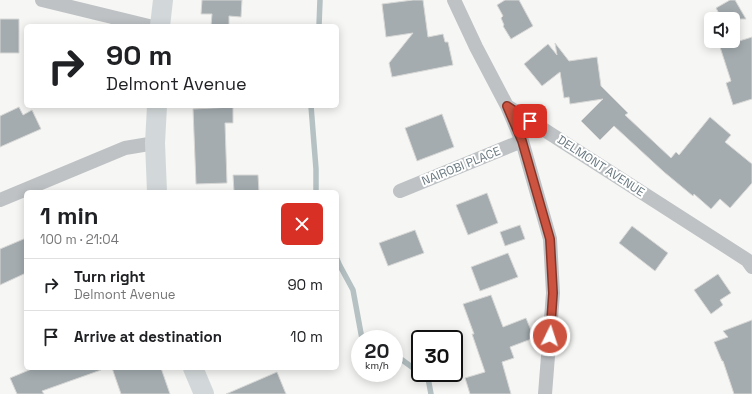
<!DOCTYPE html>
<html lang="en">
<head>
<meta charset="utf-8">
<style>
  body { margin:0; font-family:"Space Grotesk",sans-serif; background:#f2f2f2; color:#202124; height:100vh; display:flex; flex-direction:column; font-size:15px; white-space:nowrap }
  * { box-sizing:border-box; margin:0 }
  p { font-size:13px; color:#757577 }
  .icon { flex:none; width:22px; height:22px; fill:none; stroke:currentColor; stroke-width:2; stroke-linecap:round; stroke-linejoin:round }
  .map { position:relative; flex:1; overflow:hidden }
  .sheet { position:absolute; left:24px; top:190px; width:315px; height:180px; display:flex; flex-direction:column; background:#fff; border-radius:6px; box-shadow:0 2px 10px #0003 }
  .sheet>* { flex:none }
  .banner { position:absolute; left:24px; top:24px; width:315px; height:84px; border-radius:6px; box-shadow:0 2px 10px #0003; background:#fff; color:#202124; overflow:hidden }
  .controls { position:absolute; left:704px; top:12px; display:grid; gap:8px }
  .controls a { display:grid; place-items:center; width:36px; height:36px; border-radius:6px; background:#fff; box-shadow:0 2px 10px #0003; font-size:20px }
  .speed { position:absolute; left:351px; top:330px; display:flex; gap:8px; font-size:20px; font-weight:700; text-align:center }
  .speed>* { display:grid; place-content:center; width:52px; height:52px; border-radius:50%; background:#fff; box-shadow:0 2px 10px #0003; line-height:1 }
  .speed small { font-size:10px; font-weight:400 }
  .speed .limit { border:2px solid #111; border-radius:6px; background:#fff; color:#111 }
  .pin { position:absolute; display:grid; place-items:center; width:34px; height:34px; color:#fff; margin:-17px; border-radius:8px; box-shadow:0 2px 6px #0006 }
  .me { position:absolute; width:44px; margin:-22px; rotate:4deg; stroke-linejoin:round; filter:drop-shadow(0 0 3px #0008) }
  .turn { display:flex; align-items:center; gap:14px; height:84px; padding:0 16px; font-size:18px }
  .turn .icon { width:52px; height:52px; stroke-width:2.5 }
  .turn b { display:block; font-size:28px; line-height:34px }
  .round { display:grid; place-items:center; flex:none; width:42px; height:42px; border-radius:6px; background:#f2f2f2 }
  .headline { display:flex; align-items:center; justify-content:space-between; height:68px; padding:0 16px }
  h1 { font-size:24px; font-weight:600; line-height:30px }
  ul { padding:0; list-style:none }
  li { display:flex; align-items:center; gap:12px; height:52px; padding:0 16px; border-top:1px solid #e0e0e0 }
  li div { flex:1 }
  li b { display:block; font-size:15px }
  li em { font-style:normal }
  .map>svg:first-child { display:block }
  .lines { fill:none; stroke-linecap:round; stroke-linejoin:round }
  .stream { stroke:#b5c1c3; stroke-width:5.5 }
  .building { fill:#a4acb0; stroke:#d8d8d6 }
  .street { stroke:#bec2c5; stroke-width:14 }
  .secondary { stroke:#d2d8d9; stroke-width:20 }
  .route-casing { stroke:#853629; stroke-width:10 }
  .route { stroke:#cc533f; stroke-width:7 }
  .labels { text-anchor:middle; stroke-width:4; stroke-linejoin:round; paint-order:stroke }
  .street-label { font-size:12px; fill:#6a7981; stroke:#fff }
</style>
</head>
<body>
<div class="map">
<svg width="752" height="394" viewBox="0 0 752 394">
  <rect width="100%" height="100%" fill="#f6f6f4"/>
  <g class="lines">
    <path class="stream" d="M 319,26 L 320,0
      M 311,106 L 316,169 L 316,192
      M 337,259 L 339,264 L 353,290 L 362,339
      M 394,354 L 420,373
      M 421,373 L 428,378 L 431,394"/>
  </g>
  <path class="building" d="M 202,0 L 242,0 L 241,17 L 229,16 L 229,26 L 211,26 L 212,14 L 201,14 Z
    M 413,0 L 423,0 L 428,37 L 443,34 L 445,42 L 448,42 L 453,65 L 392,77 L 389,63 L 413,33 L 386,37 L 382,4 Z
    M 505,0 L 519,0 L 533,26 L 511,39 L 503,26 L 504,25 L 501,18 L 503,16 L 497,5 Z
    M 730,0 L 735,0 L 746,19 L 722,19 L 716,8 Z
    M 0,19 L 19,19 L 19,53 L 0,53 Z
    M 752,37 L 752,99 L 733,105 L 726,83 L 731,81 L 720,47 Z
    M 555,43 L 569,61 L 597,57 L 601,86 L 628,113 L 625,115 L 671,158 L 676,152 L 679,155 L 710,117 L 731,135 L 725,142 L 752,164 L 752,183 L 730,208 L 720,199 L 711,209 L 694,194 L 693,196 L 664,172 L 614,126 L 600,140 L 581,121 L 603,99 L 570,104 L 569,97 L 564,98 L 560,72 L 542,86 L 524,64 L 548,44 L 557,55 Z
    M 19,107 L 23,115 L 32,110 L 41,129 L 0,147 L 0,116 Z
    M 233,107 L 233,123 L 225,123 L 227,183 L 196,184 L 193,109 Z
    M 442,114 L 454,147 L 417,161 L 405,128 Z
    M 233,175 L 258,175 L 259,192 L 234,192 Z
    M 487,193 L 498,223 L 468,235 L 456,205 Z
    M 520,225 L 525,239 L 505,246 L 500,232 Z
    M 632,226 L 668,253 L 655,271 L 619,243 Z
    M 415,230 L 424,253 L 388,266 L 379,243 Z
    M 26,238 L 26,273 L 0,285 L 0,249 Z
    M 508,253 L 518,277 L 480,291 L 471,267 Z
    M 718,274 L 731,293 L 720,300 L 723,305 L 711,314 L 694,290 Z
    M 491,295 L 503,327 L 526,318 L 534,338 L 510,347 L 514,358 L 502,362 L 511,394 L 470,394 L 465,378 L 485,372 L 472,334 L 474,334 L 463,304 Z
    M 752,320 L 752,394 L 734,394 L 723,361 L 722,361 L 714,342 L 728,337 L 723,331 Z
    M 34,368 L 100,368 L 101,370 L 42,391 L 44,394 L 17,394 L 10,378 Z
    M 112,368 L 161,368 L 170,394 L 121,394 Z
    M 277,372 L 286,394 L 226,394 Z"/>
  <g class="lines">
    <path class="street" d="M 42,0 L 149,26
      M 454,0 L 476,47 L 507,106 L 747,260 L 752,267
      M 507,106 L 522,141 L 550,239 L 553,293 L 545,394
      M 400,191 L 522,141
      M 0,200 L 125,148 L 155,143"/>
    <path class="secondary" d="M 160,26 L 163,0
      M 157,106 L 155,143 L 157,192
      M 193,368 L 204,394"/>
  </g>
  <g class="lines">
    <g class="route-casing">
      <path id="route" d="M 530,121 L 507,106 L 522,141 L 550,239 L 553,293 L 550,336"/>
    </g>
    <use href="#route" class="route"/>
  </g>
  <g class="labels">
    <g class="street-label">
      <text transform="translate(461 166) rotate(-22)" y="4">NAIROBI PLACE</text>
      <text transform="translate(601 166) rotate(33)" y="4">DELMONT AVENUE</text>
    </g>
  </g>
</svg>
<div class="controls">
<a><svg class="icon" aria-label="sound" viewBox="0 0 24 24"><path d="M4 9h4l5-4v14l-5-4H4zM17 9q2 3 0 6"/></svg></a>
</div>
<div class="speed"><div>20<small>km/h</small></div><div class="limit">30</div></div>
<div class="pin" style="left:530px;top:121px;background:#d93025"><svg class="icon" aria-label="arrive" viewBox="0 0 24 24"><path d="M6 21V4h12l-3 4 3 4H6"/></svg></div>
<svg class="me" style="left:550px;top:336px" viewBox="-20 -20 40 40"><circle r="17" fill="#cc533f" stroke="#fff" stroke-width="3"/><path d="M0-11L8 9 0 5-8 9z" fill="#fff"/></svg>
<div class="banner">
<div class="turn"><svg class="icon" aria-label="right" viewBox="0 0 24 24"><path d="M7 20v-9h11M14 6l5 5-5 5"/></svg><div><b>90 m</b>Delmont Avenue</div></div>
</div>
<section class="sheet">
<div class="headline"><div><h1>1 min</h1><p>100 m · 21:04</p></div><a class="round" style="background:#d93025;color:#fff"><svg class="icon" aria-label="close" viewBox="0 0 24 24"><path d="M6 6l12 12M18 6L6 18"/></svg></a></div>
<ul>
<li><svg class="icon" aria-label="right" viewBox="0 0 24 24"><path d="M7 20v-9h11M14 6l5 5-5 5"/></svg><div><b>Turn right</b><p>Delmont Avenue</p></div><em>90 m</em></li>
<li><svg class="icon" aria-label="arrive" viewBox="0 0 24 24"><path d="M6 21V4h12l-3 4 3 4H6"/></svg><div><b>Arrive at destination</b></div><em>10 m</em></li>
</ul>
</section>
</div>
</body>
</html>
